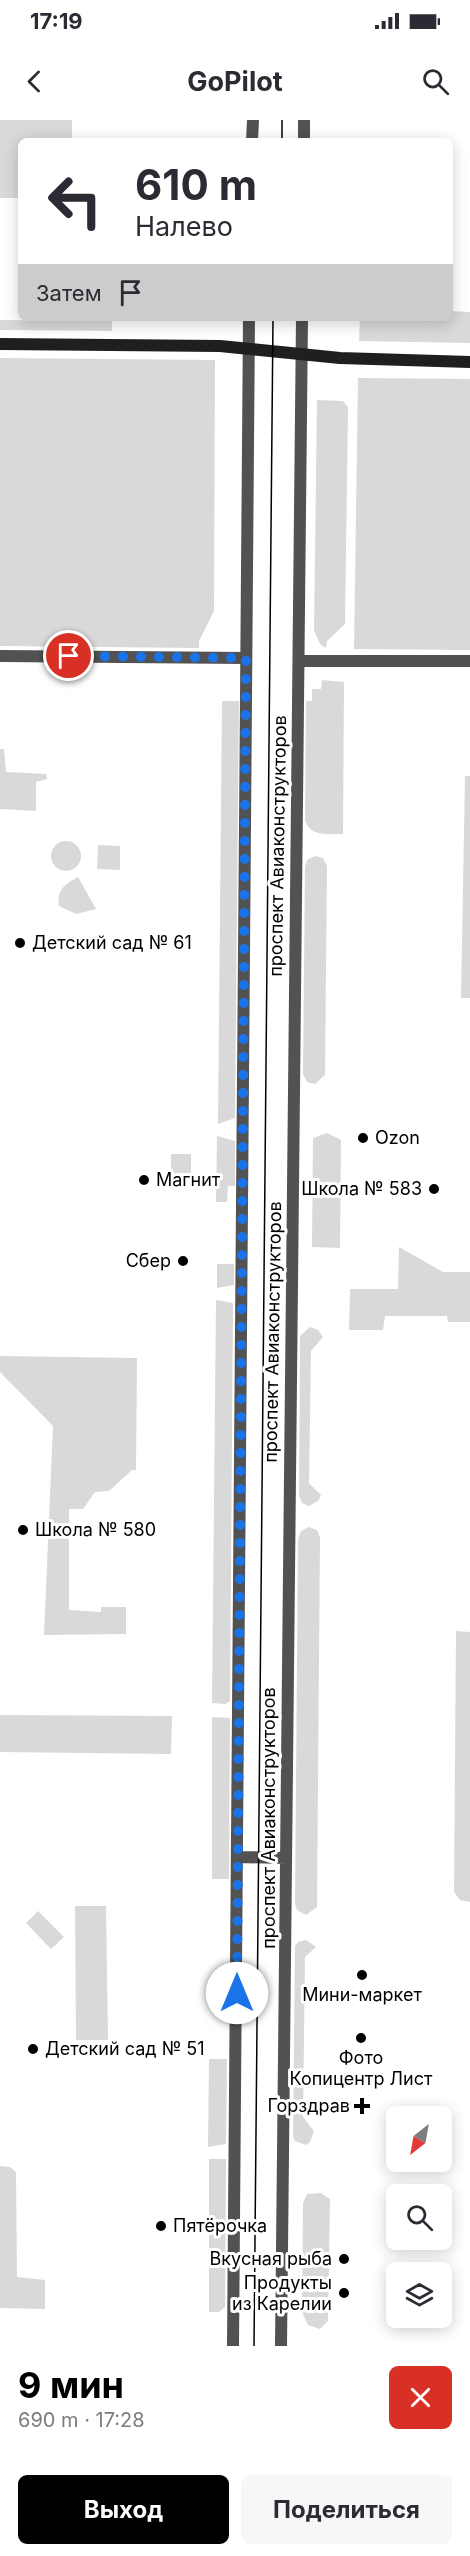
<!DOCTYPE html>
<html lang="ru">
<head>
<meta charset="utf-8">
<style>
  body { margin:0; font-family:Inter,sans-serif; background:#f7f7f7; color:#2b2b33; height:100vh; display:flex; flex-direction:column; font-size:22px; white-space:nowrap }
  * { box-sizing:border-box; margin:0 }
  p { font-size:20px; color:#7c7c81 }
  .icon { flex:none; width:33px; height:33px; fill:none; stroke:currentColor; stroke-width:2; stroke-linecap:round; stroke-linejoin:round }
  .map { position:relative; height:2226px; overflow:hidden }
  .sheet { display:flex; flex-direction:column; background:#fff; flex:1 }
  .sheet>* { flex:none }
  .top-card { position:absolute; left:18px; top:18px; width:435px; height:183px; border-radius:9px; box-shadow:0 3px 15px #0003; background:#fff; color:#2b2b33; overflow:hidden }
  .needle { width:39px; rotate:211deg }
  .tools { position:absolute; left:386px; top:1986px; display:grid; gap:12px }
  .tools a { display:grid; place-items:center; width:66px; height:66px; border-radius:9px; background:#fff; box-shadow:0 3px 15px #0003; font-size:30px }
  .pin { position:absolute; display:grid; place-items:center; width:51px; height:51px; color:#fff; margin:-26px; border:3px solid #fff; border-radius:50%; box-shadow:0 2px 6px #0007 }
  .me { position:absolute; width:66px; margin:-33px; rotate:0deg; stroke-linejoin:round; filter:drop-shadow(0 0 4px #0008) }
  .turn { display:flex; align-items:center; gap:21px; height:126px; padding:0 18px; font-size:27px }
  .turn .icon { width:78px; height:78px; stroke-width:2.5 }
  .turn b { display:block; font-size:42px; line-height:51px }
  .then { display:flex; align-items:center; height:57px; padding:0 18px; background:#0003; gap:12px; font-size:22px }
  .round { display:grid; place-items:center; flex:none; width:63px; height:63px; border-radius:9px; background:#f7f7f7 }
  .overview { display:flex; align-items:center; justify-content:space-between; height:102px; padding:0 18px }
  h1 { font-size:36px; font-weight:700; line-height:45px; color:#000 }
  .primary-button { display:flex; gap:12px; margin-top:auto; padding:12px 18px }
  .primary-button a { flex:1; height:69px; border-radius:9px; background:#000; color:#fff; font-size:24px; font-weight:700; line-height:69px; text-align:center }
  .primary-button a+a { background:#f7f7f7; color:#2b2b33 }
  .status { display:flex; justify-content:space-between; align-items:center; height:42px; padding:0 30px; background:#fff; direction:ltr }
  .status svg { height:16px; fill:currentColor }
  header { display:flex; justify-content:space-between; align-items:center; height:78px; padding:0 18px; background:#fff; font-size:27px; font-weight:700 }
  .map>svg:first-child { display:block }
  .green { fill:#d9d9d9 }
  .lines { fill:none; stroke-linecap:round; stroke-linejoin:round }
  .minor { stroke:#525252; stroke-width:12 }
  .tertiary { stroke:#525252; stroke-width:12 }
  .secondary { stroke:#1f1f1f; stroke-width:12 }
  .tram { stroke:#000; stroke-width:1.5 }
  .route { stroke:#1a73e8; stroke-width:10; stroke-dasharray:0 18 }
  .poi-dot { fill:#000; stroke:#fff; stroke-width:2 }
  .labels { text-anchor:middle; stroke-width:6; stroke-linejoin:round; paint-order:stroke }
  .street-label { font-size:18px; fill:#000; stroke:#fff }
  .poi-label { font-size:18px; fill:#000; stroke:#fff; text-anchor:start }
</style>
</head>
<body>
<div class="status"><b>17:19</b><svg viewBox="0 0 49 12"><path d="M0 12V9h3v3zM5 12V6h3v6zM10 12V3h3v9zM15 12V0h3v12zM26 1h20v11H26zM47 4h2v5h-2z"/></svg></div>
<header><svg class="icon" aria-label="back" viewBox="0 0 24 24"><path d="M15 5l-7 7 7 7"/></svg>GoPilot<svg class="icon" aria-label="search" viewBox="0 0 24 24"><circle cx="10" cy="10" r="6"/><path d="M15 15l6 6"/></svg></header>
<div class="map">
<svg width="470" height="2226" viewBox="0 0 470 2226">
  <rect width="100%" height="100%" fill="#fff"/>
  <path class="green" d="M 0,0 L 72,0 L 72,21 L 21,21 L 21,78 L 0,78 Z
    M 450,191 L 470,192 L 470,223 L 359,221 L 360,198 L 450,198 Z
    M 0,200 L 112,201 L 112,211 L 0,210 Z
    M 0,238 L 215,240 L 214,491 L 199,521 L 199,528 L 0,526 Z
    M 358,258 L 470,259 L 470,530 L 354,529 Z
    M 317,280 L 343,281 L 348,287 L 345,504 L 327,521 L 326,528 L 320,524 L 314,510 Z
    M 322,560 L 344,562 L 343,714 C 328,714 310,717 305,700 L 306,581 L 312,581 L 312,569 L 321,569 Z
    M 222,581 L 239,581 L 235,998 L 218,1004 Z
    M 0,629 L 4,629 L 6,652 L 46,654 L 47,659 L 36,662 L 36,691 L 0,689 Z
    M 465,656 L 470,656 L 470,878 L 461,878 Z
    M51 736a15 15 0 1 1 30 0a15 15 0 1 1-30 0Z
    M 98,725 L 120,726 L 120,750 L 97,749 Z
    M 315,736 L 323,738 L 327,746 L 325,955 L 315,964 L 307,962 L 303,954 L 305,747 L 307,740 Z
    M 78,757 L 96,789 L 76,794 L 59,786 C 56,770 65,764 78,757 Z
    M 327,1013 L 341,1020 L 340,1128 L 312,1127 L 313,1018 Z
    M 217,1016 L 235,1021 L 235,1066 L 228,1066 L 227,1082 L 216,1082 Z
    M 171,1034 L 191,1034 L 191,1053 L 171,1053 Z
    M 399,1127 L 443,1152 L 470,1152 L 470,1202 L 448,1202 L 447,1196 L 385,1196 L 383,1210 L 349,1210 L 350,1169 L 398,1169 Z
    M 217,1144 L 234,1144 L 234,1165 L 217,1168 Z
    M 216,1180 L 233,1183 L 230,1581 L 225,1584 L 212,1583 Z
    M 310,1207 L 318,1210 L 323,1217 L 311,1231 L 309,1363 L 321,1375 L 318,1381 L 309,1386 L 302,1383 L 299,1376 L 300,1216 Z
    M 0,1236 L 137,1238 L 136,1350 L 132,1350 L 109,1371 L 95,1372 L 83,1389 L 69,1389 L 69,1490 L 101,1492 L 101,1487 L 126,1487 L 126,1514 L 44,1515 L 53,1306 L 0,1252 Z
    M 309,1407 L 317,1410 L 320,1417 L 317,1787 L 306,1795 L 297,1790 L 295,1784 L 298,1419 L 301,1411 Z
    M 456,1511 L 470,1512 L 470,1782 L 460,1780 L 454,1772 Z
    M 0,1595 L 172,1596 L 171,1634 L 0,1632 Z
    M 212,1597 L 230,1598 L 229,1759 L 212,1759 Z
    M 75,1786 L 106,1786 L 108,1920 L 76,1920 Z
    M 38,1791 L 64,1817 L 51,1829 L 26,1803 Z
    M 306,1820 L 316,1827 L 305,1837 L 303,1997 L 314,2011 L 310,2022 L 306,2025 L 295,2021 L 293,2016 L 295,1826 L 298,1822 Z
    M 209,1939 L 227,1939 L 226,2024 L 208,2027 Z
    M 209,2039 L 226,2039 L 225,2187 L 219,2192 L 209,2192 Z
    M 0,2046 L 10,2047 L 16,2052 L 17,2157 L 45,2160 L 45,2189 L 0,2188 Z
    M 321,2073 L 330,2079 L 328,2201 L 320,2209 L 308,2205 L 302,2192 L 303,2083 L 307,2074 Z"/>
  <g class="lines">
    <path class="minor" d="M 0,536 L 246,538
      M 299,541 L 470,541"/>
    <path class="tertiary" d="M 252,21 L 253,0
      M 304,21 L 304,0
      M 238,1737 L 286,1738
      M 233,2226 L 249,198
      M 281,2226 L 302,198"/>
    <path class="secondary" d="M 0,224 L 220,226 L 340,238 L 470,242"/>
    <path class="tram" d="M 282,21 L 282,0
      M 254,2226 L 273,198"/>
  </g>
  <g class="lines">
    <path class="route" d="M 69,536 L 246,538 L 237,1873"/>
  </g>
  <g class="poi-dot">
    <circle cx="20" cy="823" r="6"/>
    <circle cx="363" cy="1018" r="6"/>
    <circle cx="144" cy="1060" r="6"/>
    <circle cx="434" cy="1069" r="6"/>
    <circle cx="183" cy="1141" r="6"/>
    <circle cx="23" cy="1410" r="6"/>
    <circle cx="362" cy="1855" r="6"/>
    <circle cx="361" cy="1918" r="6"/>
    <circle cx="33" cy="1929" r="6"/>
    <path d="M359 1977h6v6h6v6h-6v6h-6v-6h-6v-6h6z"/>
    <circle cx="161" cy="2106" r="6"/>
    <circle cx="344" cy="2139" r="6"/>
    <circle cx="344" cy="2173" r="6"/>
  </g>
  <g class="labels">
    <g class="street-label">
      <text transform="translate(278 726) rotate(-89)" y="6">проспект Авиаконструкторов</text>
      <text transform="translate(273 1212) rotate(-89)" y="6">проспект Авиаконструкторов</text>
      <text transform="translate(269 1698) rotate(-90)" y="6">проспект Авиаконструкторов</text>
    </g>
    <g class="poi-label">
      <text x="32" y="829">Детский сад № 61</text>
      <text x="375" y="1024">Ozon</text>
      <text x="156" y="1066">Магнит</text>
      <text x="422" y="1075" text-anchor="end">Школа № 583</text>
      <text x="171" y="1147" text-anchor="end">Сбер</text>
      <text x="35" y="1416">Школа № 580</text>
      <text x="362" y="1881" text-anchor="middle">Мини-маркет</text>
      <text x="45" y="1935">Детский сад № 51</text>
      <text x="361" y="1944" text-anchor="middle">Фото<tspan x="361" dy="21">Копицентр Лист</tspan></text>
      <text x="350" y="1992" text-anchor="end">Горздрав</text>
      <text x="173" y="2112">Пятёрочка</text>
      <text x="332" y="2145" text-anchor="end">Вкусная рыба</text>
      <text x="332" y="2169" text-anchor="end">Продукты<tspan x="332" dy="21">из Карелии</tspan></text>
    </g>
  </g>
</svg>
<div class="tools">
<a><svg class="needle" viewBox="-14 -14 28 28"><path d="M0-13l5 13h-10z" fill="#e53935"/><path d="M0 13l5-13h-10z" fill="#7c7c81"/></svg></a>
<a><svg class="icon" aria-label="search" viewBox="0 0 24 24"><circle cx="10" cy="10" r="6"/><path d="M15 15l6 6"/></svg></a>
<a><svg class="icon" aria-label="layers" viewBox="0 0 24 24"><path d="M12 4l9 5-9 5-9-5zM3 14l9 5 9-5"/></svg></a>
</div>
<div class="pin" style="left:69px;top:536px;background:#d93025"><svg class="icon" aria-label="arrive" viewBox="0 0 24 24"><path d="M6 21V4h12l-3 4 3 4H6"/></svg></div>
<svg class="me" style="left:237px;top:1873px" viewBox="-20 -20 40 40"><circle r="19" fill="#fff"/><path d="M0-13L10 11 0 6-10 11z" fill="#1a73e8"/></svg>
<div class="top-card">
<div class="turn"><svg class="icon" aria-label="left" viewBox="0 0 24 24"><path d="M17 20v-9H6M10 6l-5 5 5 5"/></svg><div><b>610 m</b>Налево</div></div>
<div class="then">Затем<svg class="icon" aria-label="arrive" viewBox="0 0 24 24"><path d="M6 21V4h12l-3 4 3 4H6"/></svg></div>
</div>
</div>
<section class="sheet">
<div class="overview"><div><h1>9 мин</h1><p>690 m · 17:28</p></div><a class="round" style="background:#d93025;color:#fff"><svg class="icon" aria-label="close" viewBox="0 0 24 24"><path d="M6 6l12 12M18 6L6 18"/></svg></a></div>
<div class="primary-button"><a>Выход</a><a>Поделиться</a></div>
</section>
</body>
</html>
